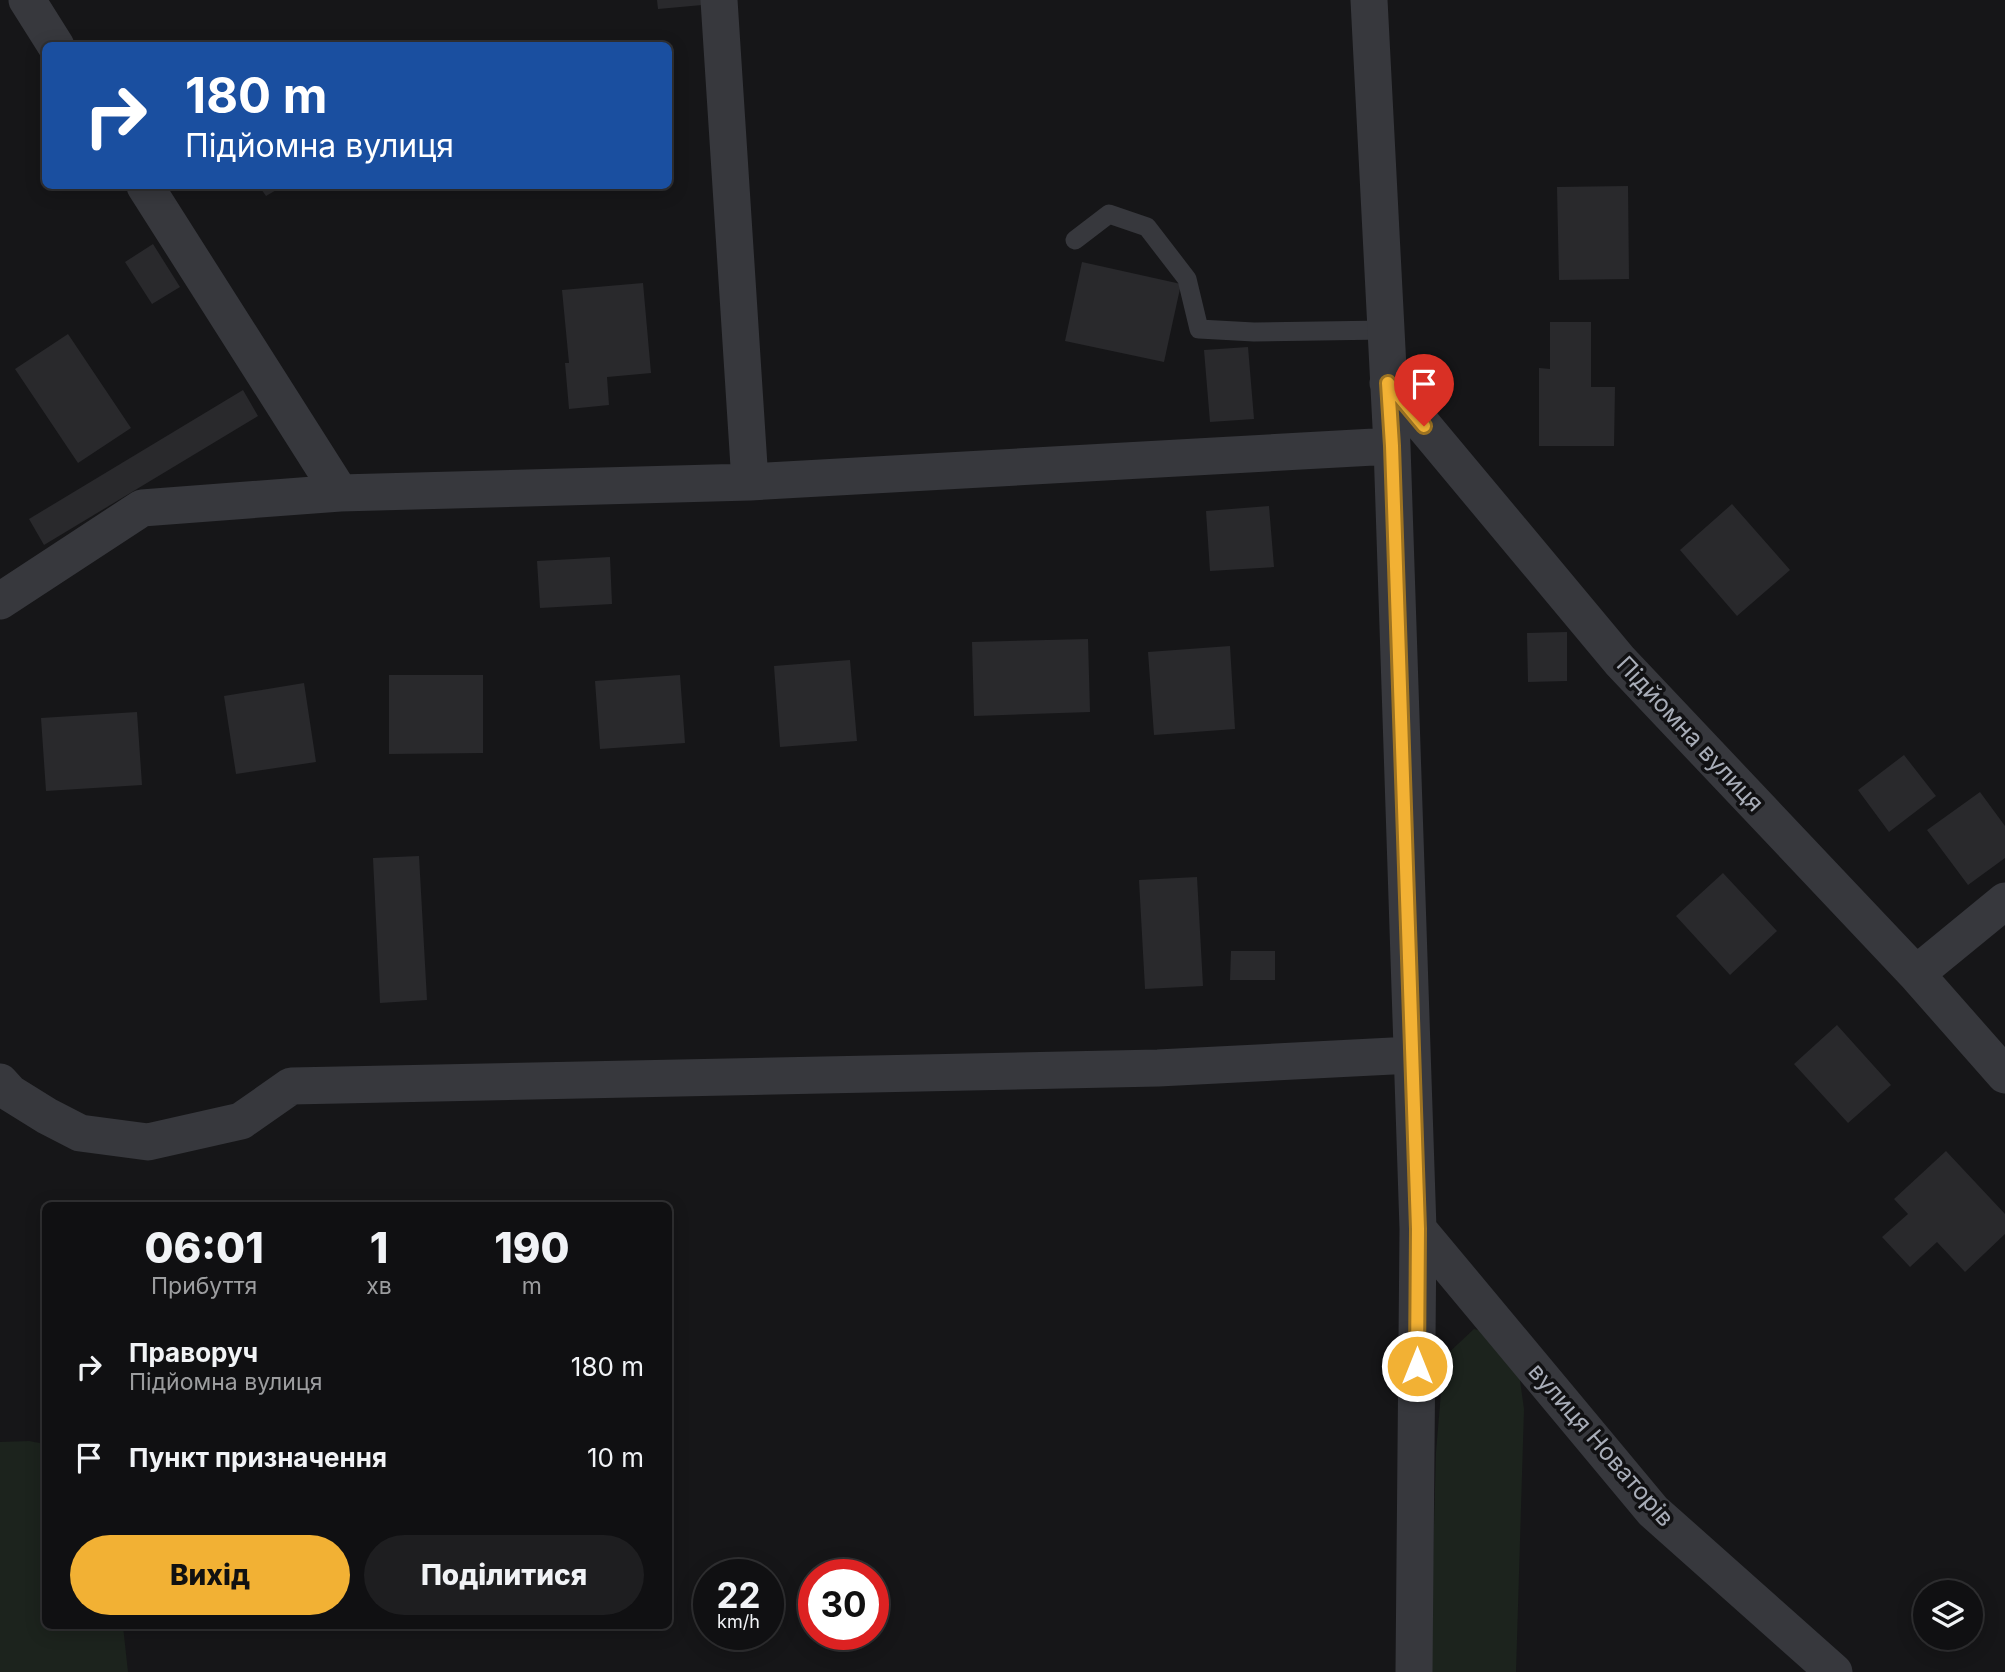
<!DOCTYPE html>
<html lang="uk">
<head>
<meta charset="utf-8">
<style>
  body { margin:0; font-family:Inter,sans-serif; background:#1e1e20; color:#f1f3f6; height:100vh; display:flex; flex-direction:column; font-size:26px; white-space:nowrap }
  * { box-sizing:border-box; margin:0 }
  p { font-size:23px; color:#9c9d9f }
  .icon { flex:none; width:38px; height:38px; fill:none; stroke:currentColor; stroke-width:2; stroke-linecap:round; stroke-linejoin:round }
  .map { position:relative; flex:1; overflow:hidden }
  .details { position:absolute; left:42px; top:1202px; width:630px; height:427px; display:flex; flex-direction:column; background:#101012; border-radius:10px; box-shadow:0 4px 18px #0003,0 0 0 2px #303032 }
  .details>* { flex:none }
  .banner { position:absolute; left:42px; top:42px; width:630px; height:147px; border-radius:10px; box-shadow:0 4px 18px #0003,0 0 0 2px #303032; background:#1a4fa0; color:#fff; overflow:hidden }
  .buttons { position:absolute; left:1913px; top:1580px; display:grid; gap:14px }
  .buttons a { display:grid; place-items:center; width:70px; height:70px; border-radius:50%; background:#101012; box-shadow:0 4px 18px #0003,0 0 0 2px #303032; font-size:35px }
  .speed { position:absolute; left:693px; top:1559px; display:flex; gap:14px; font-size:35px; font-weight:700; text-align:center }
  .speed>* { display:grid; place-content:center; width:91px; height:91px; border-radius:50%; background:#101012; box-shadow:0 4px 18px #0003,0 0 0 2px #303032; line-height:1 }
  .speed small { font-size:18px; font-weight:400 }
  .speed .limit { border:10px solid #d22; background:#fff; color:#111 }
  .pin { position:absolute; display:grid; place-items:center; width:60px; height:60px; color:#fff; margin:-72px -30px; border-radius:50% 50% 50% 0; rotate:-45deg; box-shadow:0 0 7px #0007 }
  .pin .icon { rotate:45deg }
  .me { position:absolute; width:77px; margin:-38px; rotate:0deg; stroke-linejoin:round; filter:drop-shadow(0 0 5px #0008) }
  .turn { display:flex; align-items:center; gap:24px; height:147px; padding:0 28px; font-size:32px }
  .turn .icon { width:91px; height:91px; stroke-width:2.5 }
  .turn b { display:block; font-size:49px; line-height:60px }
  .eta { display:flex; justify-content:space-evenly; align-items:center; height:119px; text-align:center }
  .eta b { font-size:42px; font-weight:800; line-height:49px }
  .button { display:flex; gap:14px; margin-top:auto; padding:14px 28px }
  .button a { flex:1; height:80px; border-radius:42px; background:#f2b134; color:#111; font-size:28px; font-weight:800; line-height:80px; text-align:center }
  .button a+a { background:#1e1e20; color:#f1f3f6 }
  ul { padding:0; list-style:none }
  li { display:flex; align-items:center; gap:21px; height:91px; padding:0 28px }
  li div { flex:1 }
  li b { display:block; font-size:26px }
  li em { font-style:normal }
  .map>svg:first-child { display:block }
  .green { fill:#1c231d }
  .building { fill:#29292c }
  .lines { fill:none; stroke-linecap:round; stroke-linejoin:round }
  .service { stroke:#37383d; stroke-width:19 }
  .minor { stroke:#37383d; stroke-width:37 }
  .route-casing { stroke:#9d7322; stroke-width:18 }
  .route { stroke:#f2b134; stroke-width:12 }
  .labels { text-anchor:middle; stroke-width:7; stroke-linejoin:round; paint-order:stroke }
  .street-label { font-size:24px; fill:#a8adb8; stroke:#111113 }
</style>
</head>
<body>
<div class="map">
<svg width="2005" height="1672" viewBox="0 0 2005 1672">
  <rect width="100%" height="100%" fill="#161618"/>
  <path class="green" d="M 1474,1329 L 1492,1334 L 1517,1359 L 1524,1409 L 1516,1672 L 1430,1672 L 1436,1452 L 1444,1357 Z
    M 29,1441 L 45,1444 L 46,1626 L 123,1626 L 128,1672 L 0,1672 L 0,1442 Z"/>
  <path class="building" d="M 657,0 L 702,0 L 702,5 L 658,9 Z
    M 259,186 L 283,186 L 266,196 Z
    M 1628,186 L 1629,279 L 1559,280 L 1557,187 Z
    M 153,244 L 180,287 L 152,304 L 125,262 Z
    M 1082,262 L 1181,284 L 1164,362 L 1065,341 Z
    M 643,283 L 651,373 L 607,377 L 609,405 L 569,409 L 565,363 L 569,363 L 562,290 Z
    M 1550,322 L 1591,322 L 1591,387 L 1615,387 L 1614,446 L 1539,446 L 1539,368 L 1550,369 Z
    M 68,334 L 131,428 L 78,463 L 15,369 Z
    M 1248,347 L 1254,419 L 1210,422 L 1204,350 Z
    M 243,390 L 258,416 L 44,545 L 29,519 Z
    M 1732,504 L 1790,570 L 1737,616 L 1680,550 Z
    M 1269,506 L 1274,567 L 1210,571 L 1206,511 Z
    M 610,557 L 612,604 L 540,608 L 537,561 Z
    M 1567,632 L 1567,681 L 1528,682 L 1527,633 Z
    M 1088,639 L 1090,712 L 974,716 L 972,642 Z
    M 1230,646 L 1235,729 L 1154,735 L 1148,652 Z
    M 850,660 L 857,741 L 780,747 L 774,666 Z
    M 389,675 L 483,675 L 483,753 L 389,754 Z
    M 680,675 L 685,743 L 600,749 L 595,681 Z
    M 304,683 L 316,762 L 236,774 L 224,696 Z
    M 137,712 L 142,785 L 46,791 L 41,718 Z
    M 1904,755 L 1936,796 L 1889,832 L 1858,790 Z
    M 1980,792 L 2005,826 L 2005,858 L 1968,885 L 1927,830 Z
    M 419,856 L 427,1000 L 380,1003 L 373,858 Z
    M 1723,873 L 1777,931 L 1730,975 L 1676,916 Z
    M 1197,877 L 1203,986 L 1145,989 L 1139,880 Z
    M 1231,951 L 1275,951 L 1275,980 L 1230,980 Z
    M 1837,1025 L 1891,1085 L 1848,1123 L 1794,1064 Z
    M 1946,1151 L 2005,1214 L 2005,1234 L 1965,1272 L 1937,1242 L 1910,1267 L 1882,1237 L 1908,1214 L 1894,1199 Z"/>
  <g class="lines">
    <path class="service" d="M 1075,240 L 1109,214 L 1147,227 L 1187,279 L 1199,329 L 1254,332 L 1385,330"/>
    <path class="minor" d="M 27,0 L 56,46
      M 719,0 L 750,482
      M 1369,0 L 1392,446 L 1418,1229 L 1414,1672
      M 145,186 L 340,493
      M 1388,383 L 1620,661 L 1916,974 L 2005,1075
      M 0,601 L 142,508 L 340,493 L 750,482 L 1392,446
      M 1916,974 L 2005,901
      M 0,1082 L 10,1093 L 47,1116 L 80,1133 L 148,1142 L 241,1121 L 291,1086 L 1158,1068 L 1412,1055
      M 1418,1229 L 1653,1511 L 1834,1672"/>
  </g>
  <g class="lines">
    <g class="route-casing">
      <path id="route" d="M 1417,1366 L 1418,1229 L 1392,446 L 1388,383 L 1424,426"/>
    </g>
    <use href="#route" class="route"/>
  </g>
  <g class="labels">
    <g class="street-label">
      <text transform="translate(1690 734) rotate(47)" y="8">Підйомна вулиця</text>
      <text transform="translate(1601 1445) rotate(49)" y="8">вулиця Новаторів</text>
    </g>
  </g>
</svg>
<div class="buttons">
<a><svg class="icon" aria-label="layers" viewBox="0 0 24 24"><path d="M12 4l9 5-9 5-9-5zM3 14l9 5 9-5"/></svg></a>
</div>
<div class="speed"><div>22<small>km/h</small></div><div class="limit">30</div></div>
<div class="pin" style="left:1424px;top:426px;background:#d93025"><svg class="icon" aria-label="arrive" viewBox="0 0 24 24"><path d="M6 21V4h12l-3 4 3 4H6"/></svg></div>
<svg class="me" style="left:1417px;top:1366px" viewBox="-20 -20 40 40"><circle r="17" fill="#f2b134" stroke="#fff" stroke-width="3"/><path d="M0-11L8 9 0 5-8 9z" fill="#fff"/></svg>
<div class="banner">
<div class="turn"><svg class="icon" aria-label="right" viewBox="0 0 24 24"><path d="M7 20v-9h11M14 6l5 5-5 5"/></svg><div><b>180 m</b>Підйомна вулиця</div></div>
</div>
<section class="details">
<div class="eta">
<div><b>06:01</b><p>Прибуття</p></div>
<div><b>1</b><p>хв</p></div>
<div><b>190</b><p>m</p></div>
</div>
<ul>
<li><svg class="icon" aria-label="right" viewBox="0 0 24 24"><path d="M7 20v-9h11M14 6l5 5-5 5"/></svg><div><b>Праворуч</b><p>Підйомна вулиця</p></div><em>180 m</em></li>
<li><svg class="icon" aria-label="arrive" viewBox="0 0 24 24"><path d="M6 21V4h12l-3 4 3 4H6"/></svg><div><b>Пункт призначення</b></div><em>10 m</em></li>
</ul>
<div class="button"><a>Вихід</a><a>Поділитися</a></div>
</section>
</div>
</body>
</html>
